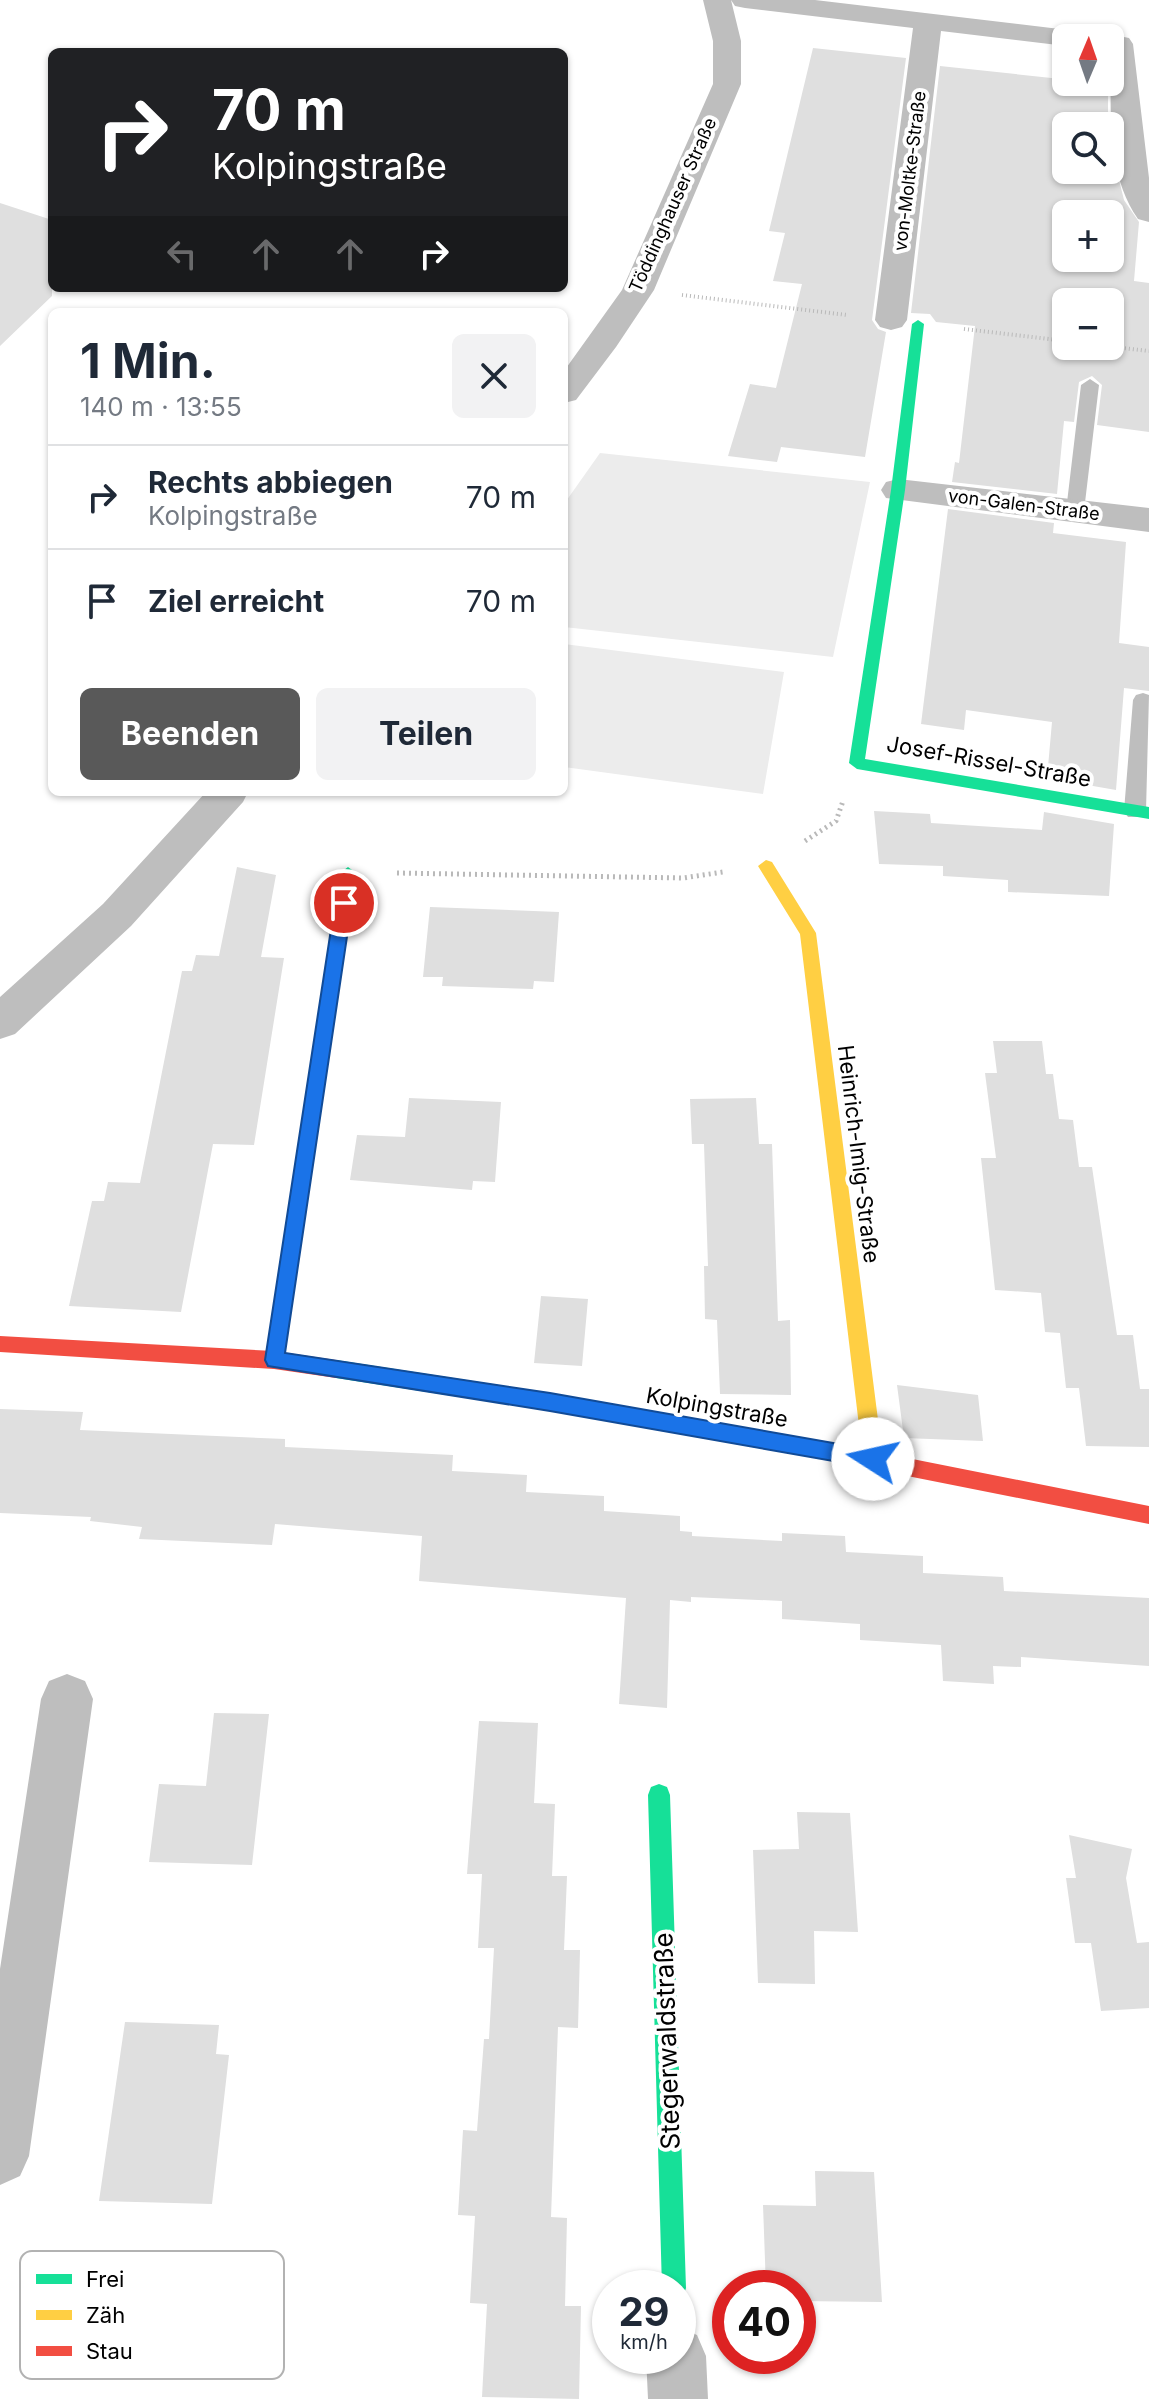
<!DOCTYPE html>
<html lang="de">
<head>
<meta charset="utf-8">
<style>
  body { margin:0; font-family:Inter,sans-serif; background:#f2f2f3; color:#1f2937; height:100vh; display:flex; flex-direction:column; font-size:30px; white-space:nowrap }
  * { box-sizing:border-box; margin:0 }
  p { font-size:26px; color:#747a83 }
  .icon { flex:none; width:44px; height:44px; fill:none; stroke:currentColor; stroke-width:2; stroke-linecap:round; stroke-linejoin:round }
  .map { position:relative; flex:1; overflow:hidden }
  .panel { position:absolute; left:48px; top:308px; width:520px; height:488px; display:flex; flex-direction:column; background:#fff; border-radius:12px; box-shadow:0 2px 6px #0004 }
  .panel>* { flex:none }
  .hud { position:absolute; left:48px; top:48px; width:520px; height:244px; border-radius:12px; box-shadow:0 2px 6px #0004; background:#202124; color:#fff; overflow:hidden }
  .needle { width:52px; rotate:2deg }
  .tools { position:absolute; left:1052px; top:24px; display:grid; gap:16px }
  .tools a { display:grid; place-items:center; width:72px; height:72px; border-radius:12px; background:#fff; box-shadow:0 2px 6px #0004; font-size:40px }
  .speed { position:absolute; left:592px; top:2270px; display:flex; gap:16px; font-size:40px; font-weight:700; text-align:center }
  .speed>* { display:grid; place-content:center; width:104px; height:104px; border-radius:50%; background:#fff; box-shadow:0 2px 6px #0004; line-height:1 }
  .speed small { font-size:20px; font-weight:400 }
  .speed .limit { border:12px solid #d22; background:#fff; color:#111 }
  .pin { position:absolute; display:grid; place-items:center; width:68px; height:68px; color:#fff; margin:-34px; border:4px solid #fff; border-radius:50%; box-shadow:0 2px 8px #0007 }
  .me { position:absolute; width:88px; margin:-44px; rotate:280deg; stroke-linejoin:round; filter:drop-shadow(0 0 6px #0008) }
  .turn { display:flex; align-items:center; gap:28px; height:168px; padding:0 32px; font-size:36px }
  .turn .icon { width:104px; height:104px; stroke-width:2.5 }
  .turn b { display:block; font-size:56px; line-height:68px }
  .lanes { display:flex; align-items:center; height:76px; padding:0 32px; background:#0003; justify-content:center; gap:40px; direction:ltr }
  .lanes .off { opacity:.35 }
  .round { display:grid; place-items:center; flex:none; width:84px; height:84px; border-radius:12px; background:#f2f2f3 }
  .overview { display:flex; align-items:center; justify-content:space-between; height:136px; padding:0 32px }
  h1 { font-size:48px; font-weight:700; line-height:60px }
  .action { display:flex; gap:16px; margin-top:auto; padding:16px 32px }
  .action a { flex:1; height:92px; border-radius:12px; background:#595959; color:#fff; font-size:32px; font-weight:700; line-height:92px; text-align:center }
  .action a+a { background:#f2f2f3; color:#1f2937 }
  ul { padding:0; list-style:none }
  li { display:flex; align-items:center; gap:24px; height:104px; padding:0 32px; border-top:2px solid #e0e1e3 }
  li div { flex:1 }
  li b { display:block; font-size:30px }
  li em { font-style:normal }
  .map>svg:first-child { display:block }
  .green { fill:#ececec }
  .building { fill:#dfdfdf; fill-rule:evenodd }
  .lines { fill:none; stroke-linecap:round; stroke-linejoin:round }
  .path-far1 { stroke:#b9b9b9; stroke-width:4; stroke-dasharray:1 3; stroke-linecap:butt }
  .path { stroke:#b9b9b9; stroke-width:5; stroke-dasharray:2 4; stroke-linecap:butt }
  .lane { fill:#bebebe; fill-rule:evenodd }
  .street { fill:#bebebe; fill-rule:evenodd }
  .fast { fill:#16e098; fill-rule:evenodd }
  .slow { fill:#ffcf43; fill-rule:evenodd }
  .jam { fill:#f24e42; fill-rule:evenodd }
  .route { fill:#1a73e8; stroke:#114b97; stroke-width:2 }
  .labels { text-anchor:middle; stroke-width:8; stroke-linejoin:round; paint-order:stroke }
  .far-street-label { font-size:18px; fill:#000; stroke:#fff }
  .street-label { font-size:22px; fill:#000; stroke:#fff }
  .near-street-label { font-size:26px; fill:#000; stroke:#fff }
  .key { fill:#fff; stroke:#b2b2b2; stroke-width:2 }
  .key-label { font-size:22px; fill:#000 }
</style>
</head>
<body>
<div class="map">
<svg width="1149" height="2399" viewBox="0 0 1149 2399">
  <rect width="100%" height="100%" fill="#fff"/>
  <path class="green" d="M 600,453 L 870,482 L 833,657 L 564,627 L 564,504 Z
    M 564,644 L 784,672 L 763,794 L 564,767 Z"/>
  <path class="building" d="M 813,48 L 906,58 L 872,320 L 878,329 L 886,332 L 865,457 L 781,447 L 777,462 L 728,456 L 750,384 L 776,388 L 802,284 L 773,281 L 785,233 L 769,231 Z
    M 940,66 L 1108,84 L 1108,126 L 1066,126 L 1066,170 L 1110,170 L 1110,144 L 1124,200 L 1139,222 L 1134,281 L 1149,283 L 1149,432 L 1097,425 L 1102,385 L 1092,376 L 1079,382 L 1074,422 L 1064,421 L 1057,494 L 952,482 L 955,462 L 959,463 L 975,326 L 936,322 L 930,314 L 911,313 ZM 1066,214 L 1110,214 L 1110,258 L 1066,258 ZM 1066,302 L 1110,302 L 1110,346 L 1066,346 Z
    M 0,203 L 52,220 L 52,296 L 0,346 Z
    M 948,509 L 1054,523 L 1053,533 L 1126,542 L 1119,643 L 1149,647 L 1149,691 L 1124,688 L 1116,790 L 1047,778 L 1052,722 L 966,710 L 964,730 L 921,724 Z
    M 874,811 L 930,814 L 931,823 L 1042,830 L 1044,812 L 1114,824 L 1109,896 L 1008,892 L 1008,880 L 943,876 L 943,866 L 879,864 Z
    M 237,867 L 276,875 L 261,957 L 284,958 L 254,1145 L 213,1144 L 181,1312 L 69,1306 L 92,1201 L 104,1201 L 108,1182 L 140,1183 L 182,971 L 192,971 L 196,955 L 219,956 Z
    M 430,907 L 559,912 L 554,982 L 534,981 L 533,989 L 442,986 L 443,977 L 423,977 Z
    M 993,1041 L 1042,1041 L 1046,1074 L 1053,1074 L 1059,1119 L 1073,1120 L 1079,1167 L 1092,1167 L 1117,1335 L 1133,1335 L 1140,1389 L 1149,1389 L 1149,1447 L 1086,1446 L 1079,1388 L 1066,1388 L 1060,1333 L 1045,1332 L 1041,1293 L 995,1290 L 981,1158 L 996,1158 L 985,1073 L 997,1073 Z
    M 409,1098 L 501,1102 L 495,1182 L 473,1181 L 472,1190 L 350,1180 L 357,1135 L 405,1137 Z
    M 756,1098 L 759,1144 L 772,1144 L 778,1321 L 790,1320 L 791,1395 L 720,1394 L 717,1320 L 705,1319 L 704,1266 L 708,1266 L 704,1144 L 692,1144 L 690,1099 Z
    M 541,1296 L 588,1299 L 582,1366 L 534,1363 Z
    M 897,1385 L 978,1395 L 983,1441 L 904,1438 Z
    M 0,1409 L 83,1412 L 80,1430 L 285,1439 L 285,1447 L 453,1455 L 452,1471 L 527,1475 L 526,1492 L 604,1496 L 604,1511 L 680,1516 L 680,1531 L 692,1532 L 692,1536 L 782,1541 L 782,1533 L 845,1536 L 846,1552 L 923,1556 L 923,1573 L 1003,1577 L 1004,1591 L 1149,1598 L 1149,1666 L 1021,1657 L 1021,1667 L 993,1666 L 994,1684 L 943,1681 L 941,1645 L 860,1640 L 860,1624 L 782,1619 L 782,1601 L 691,1597 L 691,1602 L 670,1600 L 667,1708 L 619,1704 L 626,1598 L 419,1581 L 422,1536 L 275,1524 L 272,1545 L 139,1539 L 142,1527 L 90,1521 L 91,1517 L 0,1513 Z
    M 214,1713 L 269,1714 L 252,1865 L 149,1862 L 159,1784 L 206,1786 Z
    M 479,1721 L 538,1723 L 534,1803 L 555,1804 L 552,1876 L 567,1876 L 564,1950 L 580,1950 L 578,2028 L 558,2027 L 551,2217 L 567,2218 L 565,2306 L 581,2306 L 579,2399 L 482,2397 L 487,2304 L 470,2303 L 475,2216 L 458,2215 L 463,2130 L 477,2131 L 484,2039 L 489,2039 L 494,1948 L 478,1948 L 482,1874 L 467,1874 Z
    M 797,1812 L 850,1813 L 858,1932 L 814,1931 L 815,1984 L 758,1983 L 753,1850 L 799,1849 Z
    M 1069,1835 L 1132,1849 L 1126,1878 L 1137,1943 L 1149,1942 L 1149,2008 L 1101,2011 L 1091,1943 L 1075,1943 L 1066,1878 L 1076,1878 Z
    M 125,2022 L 219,2025 L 216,2054 L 229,2055 L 212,2204 L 99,2201 Z
    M 815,2171 L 874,2172 L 882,2302 L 798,2301 L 798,2288 L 766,2288 L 763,2205 L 816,2206 Z"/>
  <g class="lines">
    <path class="path-far1" d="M 682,295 L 847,315
      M 964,329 L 1066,341
      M 1105,346 L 1149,351"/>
    <path class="path" d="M 805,841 L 836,821 L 843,801
      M 397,873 L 683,878 L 723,872"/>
    <path class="lane" d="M 1090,379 L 1099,385 L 1084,511 L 1075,517 L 1066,511 L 1081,385 Z
      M 1143,693 L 1149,695 L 1146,811 L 1142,817 L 1128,817 L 1124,811 L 1133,700 L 1136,695 Z"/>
    <path class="street" d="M 703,0 L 731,0 L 741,41 L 741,84 L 654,290 L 616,347 L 576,400 L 564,403 L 564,371 L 622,290 L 713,84 L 713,41 Z
      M 731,0 L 815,0 L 1068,30 L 1078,32 L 1082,38 L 1066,38 L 1066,46 L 941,31 L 907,320 L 902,327 L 891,330 L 880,327 L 875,320 L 913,28 L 745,8 L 735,6 Z
      M 1119,36 L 1129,38 L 1133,44 L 1149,178 L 1149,222 L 1138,219 C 1102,167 1113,96 1110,38 Z
      M 898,479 L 1149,508 L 1149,532 L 886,498 L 881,490 L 886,482 Z
      M 206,792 L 248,792 L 243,802 L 131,926 L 15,1034 L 0,1039 L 0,997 L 103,904 Z
      M 67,1674 L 85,1681 L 93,1699 L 29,2156 L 20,2176 L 0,2185 L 0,1969 L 41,1699 L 49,1681 Z
      M 678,2327 L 697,2335 L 706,2356 L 708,2399 L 648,2399 L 646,2356 L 678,2356 Z"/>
    <path class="fast" d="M 918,320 L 924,324 L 905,490 L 865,759 L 1149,807 L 1149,819 L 857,769 L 849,763 L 891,490 L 912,324 Z
      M 348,867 L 356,873 L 283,1360 L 281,1366 L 274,1369 L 267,1366 L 265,1360 L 340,873 Z
      M 336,1360 L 550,1393 L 832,1443 L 839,1446 L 842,1452 L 839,1458 L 832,1461 L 550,1411 L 336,1378 L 329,1375 L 327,1369 L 329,1363 Z
      M 659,1784 L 667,1787 L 670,1795 L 686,2288 L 683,2297 L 678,2298 L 678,2288 L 662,2288 L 648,1795 L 651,1787 Z"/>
    <path class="slow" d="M 766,860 L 772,862 L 816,933 L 883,1459 L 880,1465 L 873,1468 L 866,1465 L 863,1459 L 800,934 L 758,866 Z"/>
    <path class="jam" d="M 0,1336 L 274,1351 L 336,1360 L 343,1363 L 345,1369 L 343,1375 L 336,1378 L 274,1369 L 0,1352 Z
      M 832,1443 L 1149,1506 L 1149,1524 L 832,1461 L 825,1458 L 822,1452 L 825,1446 Z"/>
  </g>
  <path class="route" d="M 344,897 L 352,903 L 285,1353 L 550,1393 L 873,1450 L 880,1453 L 882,1459 L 880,1466 L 873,1468 L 550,1411 L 268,1366 L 265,1360 L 335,903 Z"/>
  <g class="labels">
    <g class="far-street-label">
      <text transform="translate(910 171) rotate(-83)" y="6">von-Moltke-Straße</text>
      <text transform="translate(673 205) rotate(-66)" y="6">Töddinghauser Straße</text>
      <text transform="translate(1024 505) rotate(7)" y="6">von-Galen-Straße</text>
    </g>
    <g class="street-label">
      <text transform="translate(989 761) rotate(10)" y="8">Josef-Rissel-Straße</text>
      <text transform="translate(859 1154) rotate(83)" y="8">Heinrich-Imig-Straße</text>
      <text transform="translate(717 1407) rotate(10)" y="8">Kolpingstraße</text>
    </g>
    <g class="near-street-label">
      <text transform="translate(667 2041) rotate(-92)" y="9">Stegerwaldstraße</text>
    </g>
  </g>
  <rect x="20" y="2251" width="264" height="128" rx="12" class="key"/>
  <rect x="36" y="2274" width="36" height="10" fill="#16e098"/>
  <rect x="36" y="2310" width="36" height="10" fill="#ffcf43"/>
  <rect x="36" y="2346" width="36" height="10" fill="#f24e42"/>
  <g class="key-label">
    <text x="86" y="2287">Frei</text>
    <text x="86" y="2323">Zäh</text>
    <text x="86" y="2359">Stau</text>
  </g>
</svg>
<div class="tools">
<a><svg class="needle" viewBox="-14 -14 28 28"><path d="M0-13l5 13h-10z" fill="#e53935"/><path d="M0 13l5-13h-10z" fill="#747a83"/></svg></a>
<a><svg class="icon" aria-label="search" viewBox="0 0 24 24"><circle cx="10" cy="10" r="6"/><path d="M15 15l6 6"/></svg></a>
<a>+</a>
<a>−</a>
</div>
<div class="speed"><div>29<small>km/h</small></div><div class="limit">40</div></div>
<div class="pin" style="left:344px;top:903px;background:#d93025"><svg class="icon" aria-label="arrive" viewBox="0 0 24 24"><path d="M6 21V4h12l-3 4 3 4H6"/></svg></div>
<svg class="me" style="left:873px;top:1459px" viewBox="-20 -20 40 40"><circle r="19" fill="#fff"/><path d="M0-13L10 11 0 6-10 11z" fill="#1a73e8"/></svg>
<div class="hud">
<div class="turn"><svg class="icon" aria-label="right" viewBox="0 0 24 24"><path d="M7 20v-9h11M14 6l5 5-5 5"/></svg><div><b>70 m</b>Kolpingstraße</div></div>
<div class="lanes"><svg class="icon off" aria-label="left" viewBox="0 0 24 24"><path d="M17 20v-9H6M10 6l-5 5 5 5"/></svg><svg class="icon off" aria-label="ahead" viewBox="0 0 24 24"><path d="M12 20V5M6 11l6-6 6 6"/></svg><svg class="icon off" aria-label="ahead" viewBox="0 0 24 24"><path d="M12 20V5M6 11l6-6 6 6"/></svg><svg class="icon" aria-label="right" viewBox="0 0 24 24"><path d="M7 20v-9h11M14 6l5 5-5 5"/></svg></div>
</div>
<section class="panel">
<div class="overview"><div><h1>1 Min.</h1><p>140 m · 13:55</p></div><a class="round"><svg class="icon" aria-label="close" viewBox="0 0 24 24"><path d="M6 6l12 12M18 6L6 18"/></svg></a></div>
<ul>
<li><svg class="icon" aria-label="right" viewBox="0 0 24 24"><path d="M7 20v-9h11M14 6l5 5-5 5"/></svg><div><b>Rechts abbiegen</b><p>Kolpingstraße</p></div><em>70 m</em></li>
<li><svg class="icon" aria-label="arrive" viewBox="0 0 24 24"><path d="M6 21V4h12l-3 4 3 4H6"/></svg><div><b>Ziel erreicht</b></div><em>70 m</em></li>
</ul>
<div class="action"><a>Beenden</a><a>Teilen</a></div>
</section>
</div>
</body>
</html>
